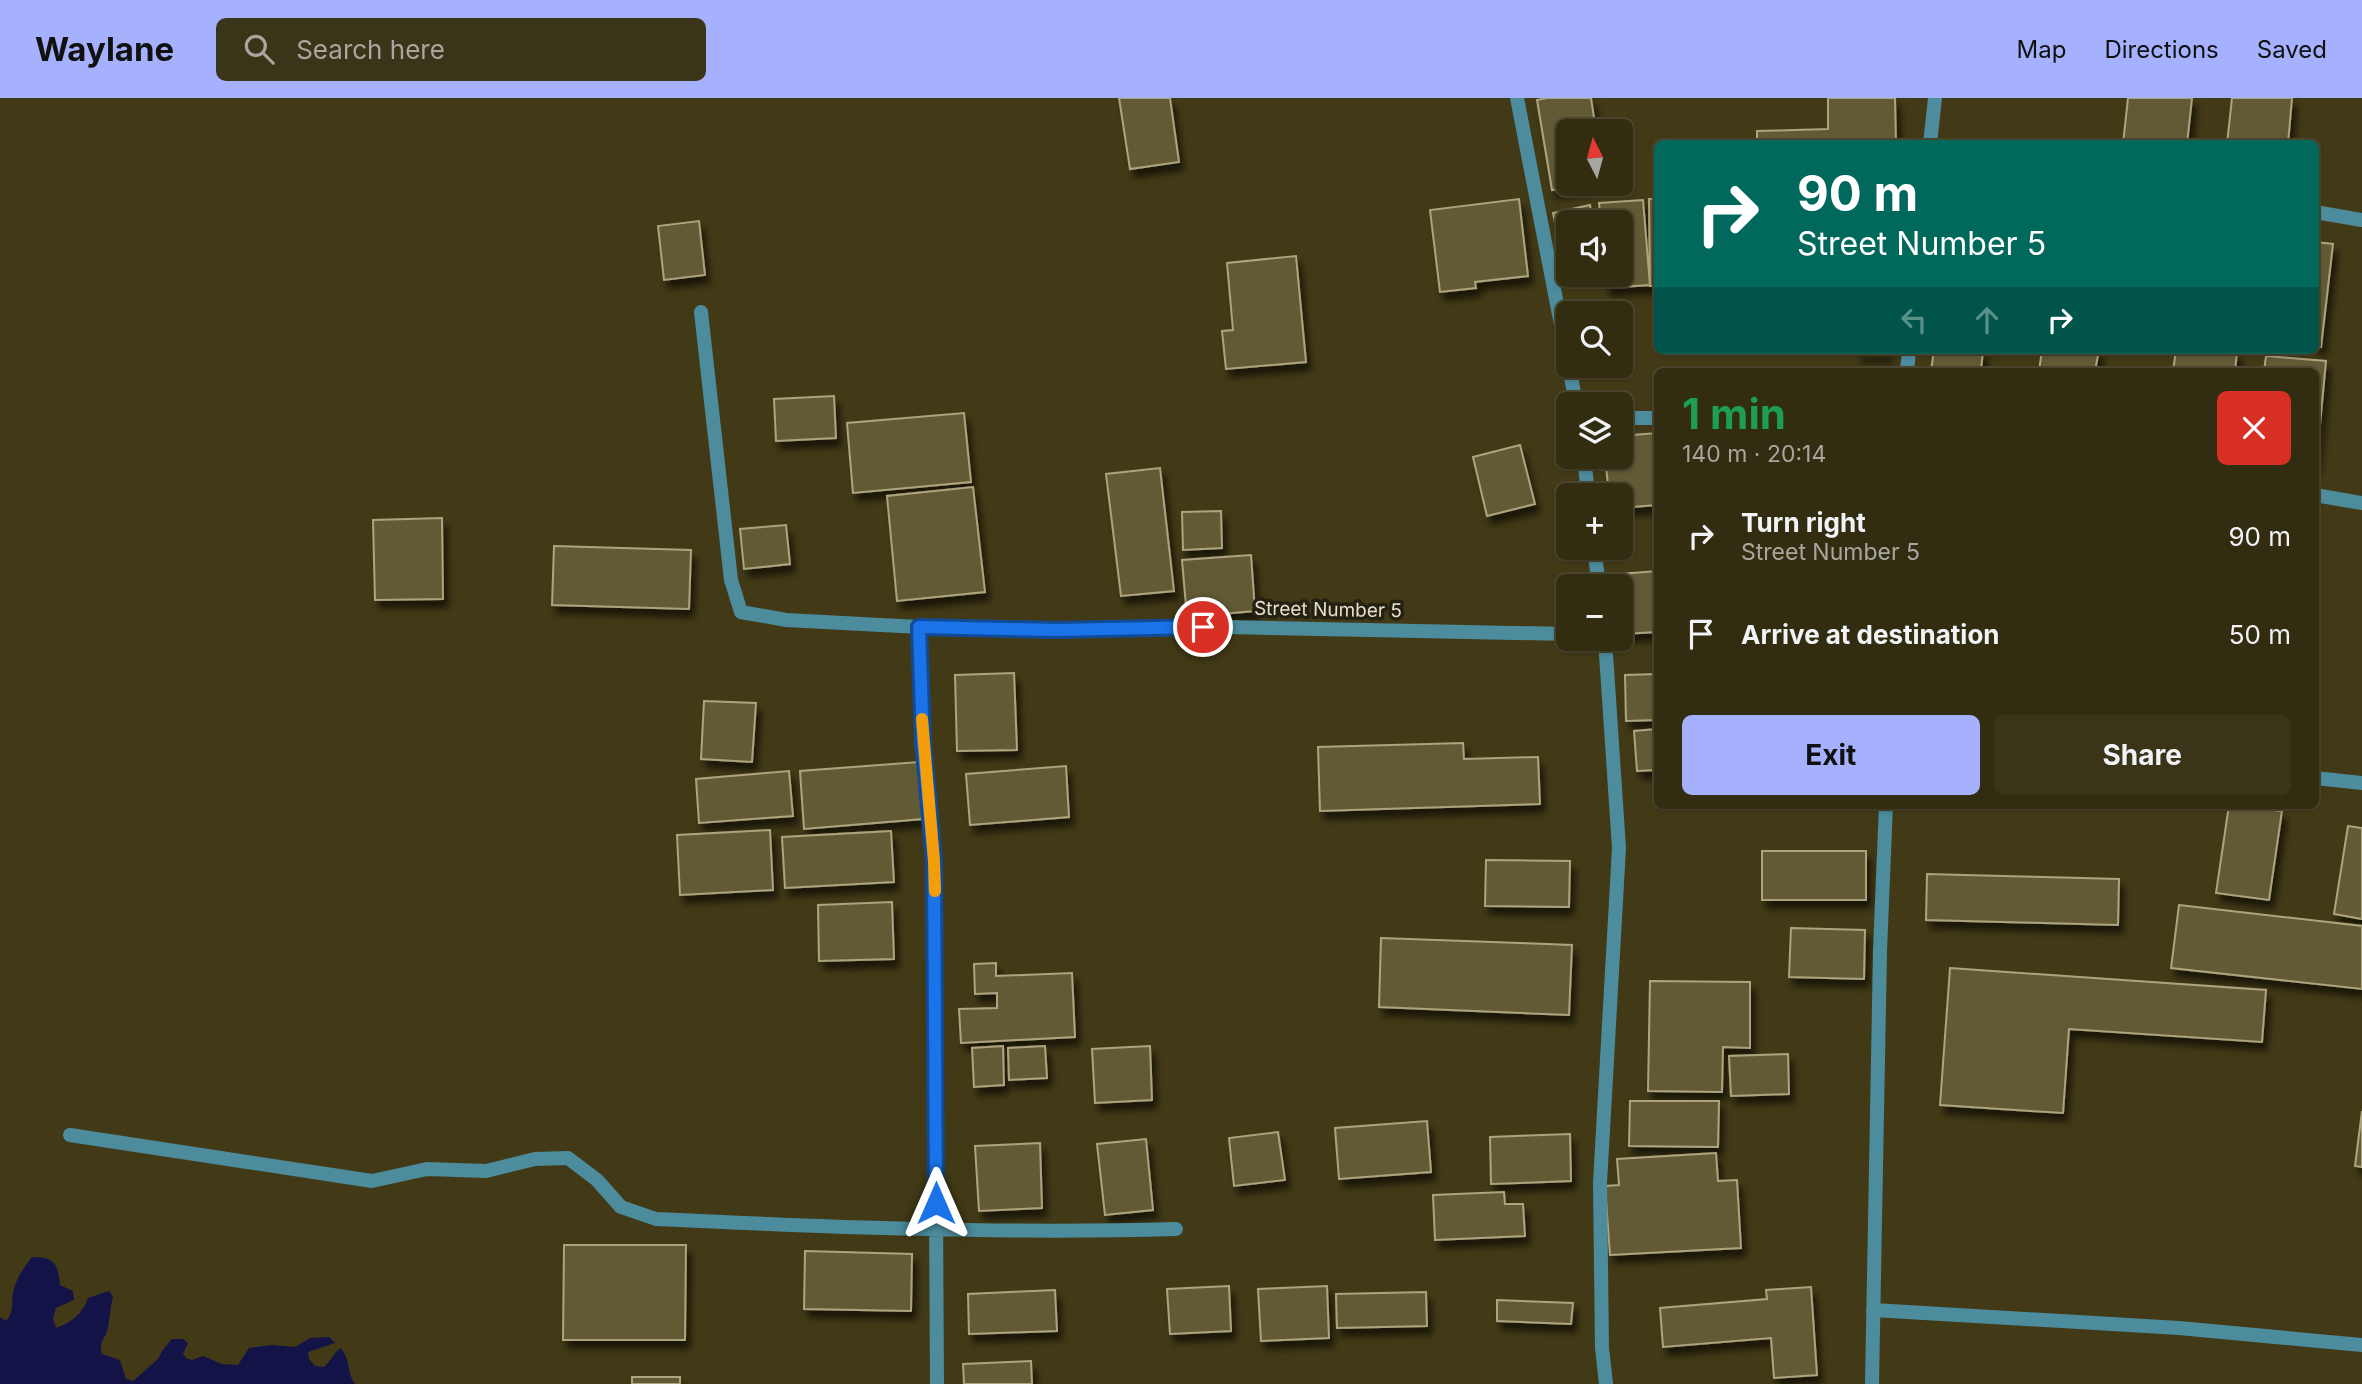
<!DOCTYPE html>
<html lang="en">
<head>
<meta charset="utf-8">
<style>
  body { margin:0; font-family:Inter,sans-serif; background:#3a3419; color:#f1f3f6; height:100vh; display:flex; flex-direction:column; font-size:26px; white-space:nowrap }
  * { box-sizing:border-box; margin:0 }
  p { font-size:23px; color:#a8a79f }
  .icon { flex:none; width:38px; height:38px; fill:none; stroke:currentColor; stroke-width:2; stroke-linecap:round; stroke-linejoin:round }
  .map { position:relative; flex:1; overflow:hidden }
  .details { position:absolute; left:1654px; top:270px; width:665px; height:441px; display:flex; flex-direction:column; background:#322c10; border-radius:10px; box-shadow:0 2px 5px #0004,0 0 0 2px #4d4830 }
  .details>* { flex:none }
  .guide { position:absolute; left:1654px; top:42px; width:665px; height:214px; border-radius:10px; box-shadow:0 2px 5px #0004,0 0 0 2px #4d4830; background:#00695c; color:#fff; overflow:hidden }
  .needle { width:46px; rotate:354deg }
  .tools { position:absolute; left:1556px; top:21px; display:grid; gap:14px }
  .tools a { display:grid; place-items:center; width:77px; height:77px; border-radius:10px; background:#322c10; box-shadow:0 2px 5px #0004,0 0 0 2px #4d4830; font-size:35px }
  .pin { position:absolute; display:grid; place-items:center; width:60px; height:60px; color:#fff; margin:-30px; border:4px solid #fff; border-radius:50%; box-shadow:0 2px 7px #0007 }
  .me { position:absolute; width:77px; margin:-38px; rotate:0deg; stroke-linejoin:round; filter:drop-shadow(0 0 5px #0008) }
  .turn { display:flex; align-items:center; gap:24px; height:147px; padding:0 28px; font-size:32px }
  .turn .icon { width:91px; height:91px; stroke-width:2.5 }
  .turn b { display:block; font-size:49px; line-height:60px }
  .lanes { display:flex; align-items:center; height:66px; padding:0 28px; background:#0003; justify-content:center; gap:35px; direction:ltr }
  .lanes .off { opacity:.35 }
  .round { display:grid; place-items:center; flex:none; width:74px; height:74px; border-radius:10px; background:#3a3419 }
  .summary { display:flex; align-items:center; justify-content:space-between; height:119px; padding:0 28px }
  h1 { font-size:42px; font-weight:700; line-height:52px; color:#1e9e55 }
  .primary-button { display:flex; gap:14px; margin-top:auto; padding:14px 28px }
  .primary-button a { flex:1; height:80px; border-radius:10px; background:#a5b1fc; color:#111; font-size:28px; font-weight:700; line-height:80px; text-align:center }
  .primary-button a+a { background:#3a3419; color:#f1f3f6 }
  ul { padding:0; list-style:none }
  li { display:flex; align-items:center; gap:21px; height:98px; padding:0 28px }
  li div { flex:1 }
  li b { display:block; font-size:26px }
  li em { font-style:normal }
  header { display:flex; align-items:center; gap:42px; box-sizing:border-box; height:98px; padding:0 35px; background:#a5b1fc; color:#111 }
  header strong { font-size:33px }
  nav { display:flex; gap:38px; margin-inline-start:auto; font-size:24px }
  .search { width:490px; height:63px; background:#3a3419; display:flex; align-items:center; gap:18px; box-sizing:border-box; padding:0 24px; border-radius:10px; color:#a8a79f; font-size:26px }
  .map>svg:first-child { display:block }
  .water { fill:#141348 }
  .building { fill:#625a36; stroke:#ada47e; stroke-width:2; filter:url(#shadow) }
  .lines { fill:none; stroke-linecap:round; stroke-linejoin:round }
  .minor { stroke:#4c8c9d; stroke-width:14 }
  .route-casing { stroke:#114b97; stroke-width:18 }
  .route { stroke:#1a73e8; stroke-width:12 }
  .slow { stroke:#f59e0b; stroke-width:12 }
  .labels { text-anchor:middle; stroke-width:7; stroke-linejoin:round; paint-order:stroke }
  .street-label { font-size:19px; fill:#e4dfcb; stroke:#252112 }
</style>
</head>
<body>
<header>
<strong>Waylane</strong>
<div class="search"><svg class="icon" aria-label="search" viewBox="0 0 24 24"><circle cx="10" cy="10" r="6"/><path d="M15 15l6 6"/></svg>Search here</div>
<nav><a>Map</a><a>Directions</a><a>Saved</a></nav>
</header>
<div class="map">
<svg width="2362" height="1286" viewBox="0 0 2362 1286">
  <defs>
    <filter id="shadow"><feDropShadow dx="4.5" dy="8" stdDeviation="3.5" flood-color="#0009"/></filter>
  </defs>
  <rect width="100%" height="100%" fill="#423a16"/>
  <path class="water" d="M 32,1159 C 55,1159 58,1166 60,1187 L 73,1193 L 74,1202 L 56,1210 L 53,1220 L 56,1230 C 70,1225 83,1216 88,1200 L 109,1193 L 113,1199 C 110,1209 110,1219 108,1229 C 106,1241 98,1243 102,1256 L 120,1262 L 126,1281 L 133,1283 L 158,1261 L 162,1253 L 172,1241 L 183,1241 L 188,1245 L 183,1256 L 186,1260 L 192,1262 L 203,1258 L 222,1266 L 238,1267 L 249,1250 L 272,1247 L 295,1249 L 310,1240 L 329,1239 L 335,1245 L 308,1254 L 309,1261 L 315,1268 L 324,1269 C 331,1263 333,1255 341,1250 C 352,1266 346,1272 355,1286 L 0,1286 L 0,1219 L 6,1223 C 14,1214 11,1206 13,1195 C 15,1182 24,1169 32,1159 Z"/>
  <path class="building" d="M 1119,0 L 1170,0 L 1179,64 L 1130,71 Z
    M 1547,0 L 1591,0 L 1596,33 L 1568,33 L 1568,86 L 1591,86 L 1552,92 L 1537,2 Z
    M 1828,0 L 1895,0 L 1896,46 L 1757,46 L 1757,33 L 1828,31 Z
    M 2128,0 L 2192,0 L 2187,46 L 2123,46 Z
    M 2232,0 L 2292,0 L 2288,46 L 2227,46 Z
    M 1519,101 L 1528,178 L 1475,184 L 1476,190 L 1440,194 L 1430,112 Z
    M 1649,101 L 1657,101 L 1657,188 L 1650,188 Z
    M 1643,102 L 1650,187 L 1606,190 L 1605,177 L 1620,177 L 1620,124 L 1601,124 L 1599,105 Z
    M 1590,107 L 1593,124 L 1568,124 L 1568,151 L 1561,153 L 1553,115 Z
    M 699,123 L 705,177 L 664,182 L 658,128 Z
    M 2315,144 L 2333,146 L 2321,249 L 2315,248 Z
    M 1296,158 L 1306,264 L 1226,271 L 1222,233 L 1233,232 L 1227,165 Z
    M 1857,252 L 1888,252 L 1888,257 L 1857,256 Z
    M 1934,252 L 1983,252 L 1981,273 L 1931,273 Z
    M 2042,252 L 2099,252 L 2095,273 L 2039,273 Z
    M 2176,252 L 2237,254 L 2235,273 L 2173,273 Z
    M 2266,258 L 2326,263 L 2316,369 L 2315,273 L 2264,273 Z
    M 834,298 L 836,340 L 776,343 L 774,301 Z
    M 964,315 L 971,384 L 853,395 L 847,325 Z
    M 1657,335 L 1657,407 L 1620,410 L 1620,397 L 1609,397 L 1605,359 L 1620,359 L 1620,338 Z
    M 1520,347 L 1535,406 L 1487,418 L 1473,359 Z
    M 1160,370 L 1174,493 L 1121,498 L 1106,376 Z
    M 973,389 L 985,494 L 897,503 L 887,398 Z
    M 1221,413 L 1222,450 L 1183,452 L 1182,414 Z
    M 442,420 L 443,501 L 375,502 L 373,422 Z
    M 786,427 L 790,466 L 744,471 L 740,431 Z
    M 554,448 L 691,452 L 689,511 L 552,507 Z
    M 1251,457 L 1255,513 L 1187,519 L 1182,462 Z
    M 1657,473 L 1657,534 L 1623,536 L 1620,476 Z
    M 1014,575 L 1017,652 L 957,653 L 955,577 Z
    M 1657,576 L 1657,622 L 1626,623 L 1625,577 Z
    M 704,603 L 756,605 L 752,664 L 701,661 Z
    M 1657,631 L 1657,672 L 1637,673 L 1634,633 Z
    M 1463,645 L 1464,661 L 1538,659 L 1540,706 L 1320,713 L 1318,649 Z
    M 919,664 L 923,721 L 804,731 L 800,673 Z
    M 1066,668 L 1069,719 L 970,727 L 966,676 Z
    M 789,673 L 793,718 L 699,725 L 696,681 Z
    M 2229,707 L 2282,713 L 2269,802 L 2216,795 Z
    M 2348,728 L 2362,730 L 2362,821 L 2334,816 Z
    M 770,732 L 773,792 L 680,797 L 677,737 Z
    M 891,733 L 894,784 L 785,790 L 782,739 Z
    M 1762,753 L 1866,753 L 1866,802 L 1762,802 Z
    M 1486,762 L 1570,763 L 1569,809 L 1485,808 Z
    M 1927,776 L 2119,781 L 2118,827 L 1926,822 Z
    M 892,804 L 894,861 L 819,863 L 818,807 Z
    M 2179,807 L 2362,828 L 2362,891 L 2171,870 Z
    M 1791,830 L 1865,832 L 1864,881 L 1789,879 Z
    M 1381,840 L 1572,847 L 1569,917 L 1379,909 Z
    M 996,865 L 996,878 L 1072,875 L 1075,939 L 961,945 L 959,911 L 997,910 L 997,895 L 975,896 L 974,866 Z
    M 1950,870 L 2266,892 L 2262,944 L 2069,931 L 2063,1015 L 1940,1007 Z
    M 1650,883 L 1750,884 L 1750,950 L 1723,949 L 1722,994 L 1648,993 Z
    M 1003,948 L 1004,987 L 974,989 L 972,950 Z
    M 1045,948 L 1047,980 L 1009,982 L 1008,950 Z
    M 1150,948 L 1152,1002 L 1095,1005 L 1092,951 Z
    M 1788,956 L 1789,996 L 1731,998 L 1729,958 Z
    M 1630,1003 L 1719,1003 L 1718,1049 L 1629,1048 Z
    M 2362,1013 L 2362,1069 L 2355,1068 Z
    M 1427,1023 L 1431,1074 L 1339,1081 L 1335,1030 Z
    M 1278,1034 L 1285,1082 L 1234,1088 L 1229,1040 Z
    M 1570,1036 L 1571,1083 L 1491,1086 L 1490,1039 Z
    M 1146,1041 L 1153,1112 L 1105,1117 L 1097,1046 Z
    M 1040,1045 L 1042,1110 L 979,1113 L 975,1048 Z
    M 1716,1055 L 1718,1083 L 1737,1082 L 1741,1150 L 1610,1157 L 1605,1088 L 1619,1087 L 1617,1061 Z
    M 1504,1094 L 1505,1106 L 1523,1106 L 1525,1138 L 1435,1142 L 1433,1097 Z
    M 564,1147 L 686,1147 L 685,1242 L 563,1242 Z
    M 805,1153 L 912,1156 L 911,1213 L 804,1211 Z
    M 1229,1188 L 1231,1233 L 1170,1236 L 1167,1191 Z
    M 1327,1188 L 1329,1240 L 1261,1243 L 1258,1191 Z
    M 1811,1189 L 1817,1277 L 1774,1280 L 1771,1240 L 1663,1249 L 1660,1210 L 1767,1201 L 1766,1192 Z
    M 1055,1192 L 1057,1233 L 969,1236 L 968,1196 Z
    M 1426,1194 L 1427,1228 L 1337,1230 L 1336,1196 Z
    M 1497,1202 L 1573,1205 L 1571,1226 L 1497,1223 Z
    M 1031,1263 L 1032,1286 L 964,1286 L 963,1266 Z
    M 632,1279 L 680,1279 L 680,1286 L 632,1286 Z"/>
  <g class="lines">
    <path class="minor" d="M 1517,0 L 1568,263
      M 1930,46 L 1935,0
      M 2315,114 L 2362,122
      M 701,214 L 731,482 L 741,514 L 786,522 L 919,529 L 1056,532 L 1227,529 L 1568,536
      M 1569,268 L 1576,306
      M 1907,273 L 1909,252
      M 1620,320 L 1657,320
      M 1584,359 L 1588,397
      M 2315,397 L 2362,405
      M 1594,450 L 1599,488
      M 919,529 L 923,644 L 934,763 L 937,1286
      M 1605,541 L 1619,750 L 1600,1085 L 1602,1250 L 1606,1286
      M 2315,680 L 2362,685
      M 70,1037 L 372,1083 L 427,1071 L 486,1073 L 535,1061 L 568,1060 L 597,1082 L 621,1109 L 656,1121 C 829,1129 1003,1136 1176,1131
      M 1873,1212 L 2179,1230 L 2362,1247
      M 1872,1286 L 1880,853 L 1886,707"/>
  </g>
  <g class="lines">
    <g class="route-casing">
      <path id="route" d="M 936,1105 L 934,763 L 923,644 L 919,529 L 1056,532 L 1203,529"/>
    </g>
    <use href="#route" class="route"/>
    <path class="slow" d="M 922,621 L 934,763 L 935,793"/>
  </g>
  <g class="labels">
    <g class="street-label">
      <text transform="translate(1328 511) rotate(1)" y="7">Street Number 5</text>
    </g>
  </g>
</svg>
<div class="tools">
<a><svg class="needle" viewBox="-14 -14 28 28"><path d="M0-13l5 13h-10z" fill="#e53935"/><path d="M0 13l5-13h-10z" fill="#a8a79f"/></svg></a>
<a><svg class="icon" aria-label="sound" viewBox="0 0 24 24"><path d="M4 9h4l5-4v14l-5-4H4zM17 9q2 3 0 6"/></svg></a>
<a><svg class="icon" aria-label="search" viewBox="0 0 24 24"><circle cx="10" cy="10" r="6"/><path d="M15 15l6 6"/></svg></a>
<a><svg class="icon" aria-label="layers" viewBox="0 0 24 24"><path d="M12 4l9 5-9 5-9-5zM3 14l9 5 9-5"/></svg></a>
<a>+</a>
<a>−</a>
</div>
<div class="pin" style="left:1203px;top:529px;background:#d93025"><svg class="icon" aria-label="arrive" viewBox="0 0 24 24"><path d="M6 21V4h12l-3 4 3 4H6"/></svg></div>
<svg class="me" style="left:936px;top:1105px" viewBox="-20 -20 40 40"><path d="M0-17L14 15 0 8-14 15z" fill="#1a73e8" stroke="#fff" stroke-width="4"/></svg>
<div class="guide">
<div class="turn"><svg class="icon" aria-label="right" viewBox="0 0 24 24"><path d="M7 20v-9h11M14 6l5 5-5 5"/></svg><div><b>90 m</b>Street Number 5</div></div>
<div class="lanes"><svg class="icon off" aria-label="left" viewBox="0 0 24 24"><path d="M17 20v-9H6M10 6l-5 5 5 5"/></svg><svg class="icon off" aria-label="ahead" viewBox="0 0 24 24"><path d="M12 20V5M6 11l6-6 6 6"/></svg><svg class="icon" aria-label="right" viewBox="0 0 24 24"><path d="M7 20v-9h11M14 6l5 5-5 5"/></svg></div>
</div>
<section class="details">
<div class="summary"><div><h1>1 min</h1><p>140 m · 20:14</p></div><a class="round" style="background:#d93025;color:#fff"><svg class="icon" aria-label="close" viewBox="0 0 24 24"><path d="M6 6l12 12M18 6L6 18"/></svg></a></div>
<ul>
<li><svg class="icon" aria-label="right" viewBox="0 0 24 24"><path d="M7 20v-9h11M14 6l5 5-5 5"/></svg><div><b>Turn right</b><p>Street Number 5</p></div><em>90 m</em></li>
<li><svg class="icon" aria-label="arrive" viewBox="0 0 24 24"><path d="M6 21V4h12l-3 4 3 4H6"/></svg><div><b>Arrive at destination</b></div><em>50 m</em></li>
</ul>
<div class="primary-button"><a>Exit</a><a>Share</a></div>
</section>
</div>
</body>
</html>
